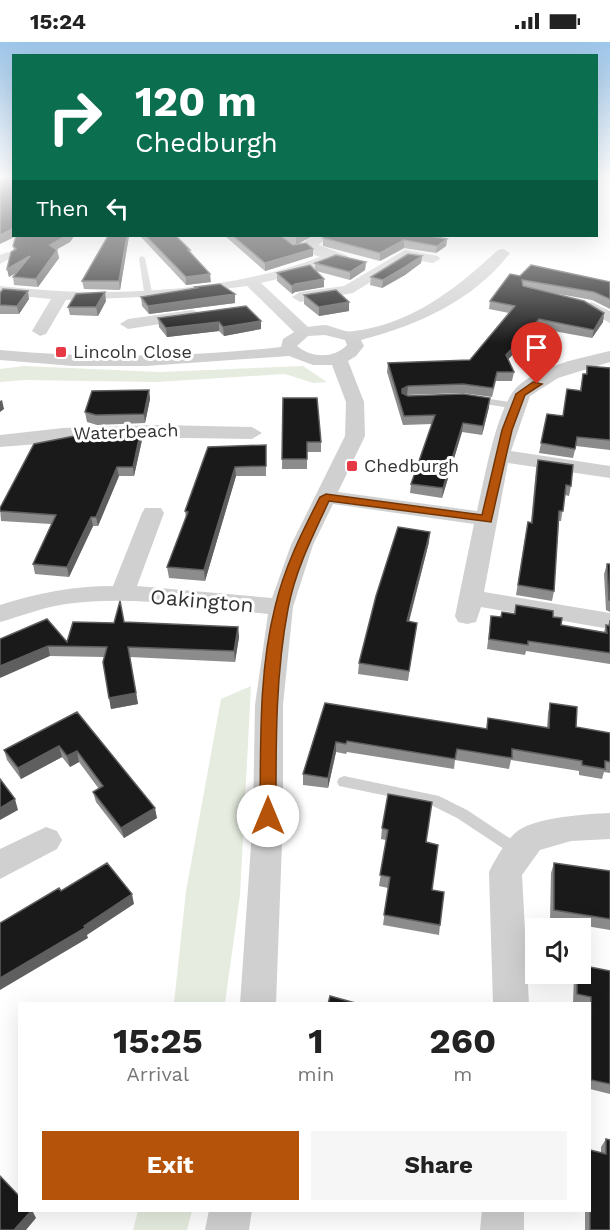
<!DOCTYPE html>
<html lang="en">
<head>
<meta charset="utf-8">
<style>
  body { margin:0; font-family:"Work Sans",sans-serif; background:#f6f6f6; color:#222; height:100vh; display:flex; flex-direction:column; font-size:22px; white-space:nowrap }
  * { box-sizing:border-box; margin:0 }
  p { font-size:20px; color:#767676 }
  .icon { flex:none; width:33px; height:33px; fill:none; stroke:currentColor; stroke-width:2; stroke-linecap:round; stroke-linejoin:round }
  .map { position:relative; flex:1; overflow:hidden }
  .details { position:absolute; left:18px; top:960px; width:573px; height:210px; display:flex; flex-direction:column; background:#fff; border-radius:0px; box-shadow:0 6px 24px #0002 }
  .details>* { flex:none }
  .hud { position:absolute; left:12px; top:12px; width:586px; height:183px; border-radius:0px; box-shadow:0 6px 24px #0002; background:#0b6e4f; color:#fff; overflow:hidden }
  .buttons { position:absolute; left:525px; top:876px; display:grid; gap:12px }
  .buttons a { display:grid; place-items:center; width:66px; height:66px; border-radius:0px; background:#fff; box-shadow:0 6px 24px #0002; font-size:30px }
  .pin { position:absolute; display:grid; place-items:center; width:51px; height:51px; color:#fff; margin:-62px -26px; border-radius:50% 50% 50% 0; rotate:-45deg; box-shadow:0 0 6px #0007 }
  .pin .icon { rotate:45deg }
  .me { position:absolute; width:66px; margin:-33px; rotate:0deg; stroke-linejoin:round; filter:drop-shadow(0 0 4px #0008) }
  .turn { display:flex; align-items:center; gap:21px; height:126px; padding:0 24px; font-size:27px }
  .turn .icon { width:78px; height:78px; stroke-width:2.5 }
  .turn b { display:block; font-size:42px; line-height:51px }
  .then { display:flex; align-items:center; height:57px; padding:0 24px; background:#0003; gap:12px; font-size:22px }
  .eta { display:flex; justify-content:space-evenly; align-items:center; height:102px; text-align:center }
  .eta b { font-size:36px; font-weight:700; line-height:42px }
  .primary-button { display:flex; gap:12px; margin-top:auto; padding:12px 24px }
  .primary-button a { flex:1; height:69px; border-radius:0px; background:#b45309; color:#fff; font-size:24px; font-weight:700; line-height:69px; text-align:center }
  .primary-button a+a { background:#f6f6f6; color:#222 }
  .status { display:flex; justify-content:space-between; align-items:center; height:42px; padding:0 30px; background:#fff; direction:ltr }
  .status svg { height:16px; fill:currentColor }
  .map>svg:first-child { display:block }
  .green { fill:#e6ecdf }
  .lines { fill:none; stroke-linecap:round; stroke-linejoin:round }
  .lane { fill:#d0d0d0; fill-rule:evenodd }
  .street { fill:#d0d0d0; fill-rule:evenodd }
  .wall { fill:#8c8c8c; fill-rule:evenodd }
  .shaded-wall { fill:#5f5f5f }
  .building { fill:#1a1a1a; stroke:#5f5f5f; stroke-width:1.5 }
  .route { fill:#b45309; stroke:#753606; stroke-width:1.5 }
  .poi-dot { fill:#e63946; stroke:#fff; stroke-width:2 }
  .labels { text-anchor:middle; stroke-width:6; stroke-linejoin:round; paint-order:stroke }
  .far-poi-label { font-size:18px; fill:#333; stroke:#fff; text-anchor:start }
  .far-street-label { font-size:18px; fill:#333; stroke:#fff }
  .street-label { font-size:21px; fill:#333; stroke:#fff }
</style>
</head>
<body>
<div class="status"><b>15:24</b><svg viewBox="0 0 49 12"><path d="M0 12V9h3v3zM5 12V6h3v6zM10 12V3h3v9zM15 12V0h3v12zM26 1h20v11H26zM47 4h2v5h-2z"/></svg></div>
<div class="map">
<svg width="610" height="1188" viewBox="0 0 610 1188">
  <rect width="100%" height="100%" fill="#fff"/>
  <path class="green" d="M 24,324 L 160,330 L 303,324 L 327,340 L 313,341 L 285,332 L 157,340 L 25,338 L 0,340 L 0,327 Z
    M 251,644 L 240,853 L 225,961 L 174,961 L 186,849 L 221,657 Z
    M 138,1169 L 138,1168 L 192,1169 L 187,1188 L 133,1188 Z"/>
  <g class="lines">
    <path class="lane" d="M 142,214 L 145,216 L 152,250 L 148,252 L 144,250 L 139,216 Z
      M 476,355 L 516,361 L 520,364 L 516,367 L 473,360 L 472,358 Z
      M 344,734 L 439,754 L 467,768 L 523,805 L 526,809 L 523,813 L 518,815 L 513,813 L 457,776 L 431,763 L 339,744 L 337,740 L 339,736 Z"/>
    <path class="street" d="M 313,194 L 329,194 L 318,203 L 348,214 L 348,220 L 335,219 L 306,230 L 261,241 L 308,285 C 314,284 321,283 326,283 C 335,285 345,291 354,289 C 412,282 457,246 498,208 L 503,207 L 510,211 C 473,259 418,283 361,298 L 364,304 L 356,314 L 348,319 L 364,360 L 365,394 L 338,450 L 477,469 C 484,439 496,368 516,346 C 538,324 580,316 610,309 L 610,320 L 558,336 L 530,354 L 511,409 L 610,424 L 610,436 L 508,421 L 484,550 L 610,571 L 610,587 L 481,565 L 476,580 L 467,582 L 458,580 L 455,574 L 474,482 L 333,462 L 313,503 L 293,565 L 283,663 L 283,774 L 276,962 L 240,962 L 253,774 L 255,663 L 268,572 C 201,565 133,553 66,562 C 43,565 22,574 0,580 L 0,563 C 37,551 74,544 113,544 L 142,471 L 145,466 L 161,466 L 164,471 L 137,544 L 272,556 L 291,503 L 345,394 L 346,360 L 332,323 L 313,323 L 289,314 L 146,324 L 73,324 L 0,318 L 0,308 C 94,317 187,315 281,305 L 283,297 L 294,290 L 247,244 L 169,254 L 66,258 L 46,292 L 40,294 L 32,289 L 51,257 L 0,252 L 0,244 C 104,256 222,252 320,215 L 312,212 L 304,204 L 307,196 ZM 325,293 L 345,298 L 347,303 C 334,317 311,316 297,304 L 308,294 Z
      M 405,208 L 438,214 L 440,217 L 433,221 L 407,217 L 353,251 L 300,260 L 292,255 L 300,250 L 344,244 Z
      M 8,210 L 15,214 L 0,222 L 0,213 Z
      M 591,260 L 610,269 L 610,281 L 586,268 L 583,265 Z
      M 192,268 L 198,270 L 200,273 L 198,276 L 128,287 L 120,282 L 128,277 Z
      M 157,383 L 252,385 L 262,391 L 252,397 L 126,395 L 0,405 L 0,393 L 63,386 Z
      M 610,771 L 610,797 L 571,799 L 540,808 L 522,833 L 529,962 L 493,962 L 489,830 C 495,818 507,796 519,788 C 539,775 586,772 610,771 Z
      M 46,785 L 57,789 L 62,798 L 57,807 L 0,837 L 0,807 Z
      M 209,1168 L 252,1168 L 249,1188 L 205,1188 Z
      M 482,1168 L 524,1168 L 524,1188 L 480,1188 Z"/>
  </g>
  <path class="wall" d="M 14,194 L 74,194 L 70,200 L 57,207 L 59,216 L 38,245 L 14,243 L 13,235 L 17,230 L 9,235 L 7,227 L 14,208 L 13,204 L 16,194 L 0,202 Z
    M 129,194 L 120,248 L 84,247 L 82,239 Z
    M 140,194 L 176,194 L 190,208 L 190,211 L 211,240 L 186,243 Z
    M 225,194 L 312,194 L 296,203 L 313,214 L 265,229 ZM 284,197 L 295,203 L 293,203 Z
    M 323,196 L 447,197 L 446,204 L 436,211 L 404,206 L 380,219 L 323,204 Z
    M 422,214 L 421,221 L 405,233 L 382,246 L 370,243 L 371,235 Z
    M 366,220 L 365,228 L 350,238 L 316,229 L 324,237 L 324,245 L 295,250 L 292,252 L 277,239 L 277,231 L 315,228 L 315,221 Z
    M 520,234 L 610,240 L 610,267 L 592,258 L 553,251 L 604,271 L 603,280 L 592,296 L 537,286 L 508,317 L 514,330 L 512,339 L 496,339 L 492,355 L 462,351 L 406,353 L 489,365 L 482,393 L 462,390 L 442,456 L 410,451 L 411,442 L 432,382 L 403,383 L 387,330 L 388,321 L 470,318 L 509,271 L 489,267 L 490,259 Z
    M 195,245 L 235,261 L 149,272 L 142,264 L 141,255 L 195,246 Z
    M 0,251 L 29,257 L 19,272 L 0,272 Z
    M 304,253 L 349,260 L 349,269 L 319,274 L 304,262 Z
    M 106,259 L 98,274 L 70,273 L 68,265 Z
    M 246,264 L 261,287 L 224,294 L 219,289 L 167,295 L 159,285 L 158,276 Z
    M 587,324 L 610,326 L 610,408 L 576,404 L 573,416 L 539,411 L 547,372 L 563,374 L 567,347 L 580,348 L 583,332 L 586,332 Z
    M 149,348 L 150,357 L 145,381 L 97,383 L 87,380 L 85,370 Z
    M 283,356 L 321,400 L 321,410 L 307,410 L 307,427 L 282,427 Z
    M 142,398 L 134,434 L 119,434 L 98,484 L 93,484 L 69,535 L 35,532 L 33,522 L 51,482 L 1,479 L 0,466 Z
    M 266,403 L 266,434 L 236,434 L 205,539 L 169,536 L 167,525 L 186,476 L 185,469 L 208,405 Z
    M 538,418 L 571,444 L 569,454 L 565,453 L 561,479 L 559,479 L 554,549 L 552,559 L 516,553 L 526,490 L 531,480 L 536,427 Z
    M 429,500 L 409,580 L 415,591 L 408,639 L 358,632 L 359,621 Z
    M 607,522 L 610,522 L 610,570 L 606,568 L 604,532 Z
    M 516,563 L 553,575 L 561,583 L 604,590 L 606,583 L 608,583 L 610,578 L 610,622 L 526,609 L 525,613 L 487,607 L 491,574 L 501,575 L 514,572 Z
    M 124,580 L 238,585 L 239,595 L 235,620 L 130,615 L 138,662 L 111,667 L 104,615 L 50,614 L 0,597 L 67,600 L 114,581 Z
    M 325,661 L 486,687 L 488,676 L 547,686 L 548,671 L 550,661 L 576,685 L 610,691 L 610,731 L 604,730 L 602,737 L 579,733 L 579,729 L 511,718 L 509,727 L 455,718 L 454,727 L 347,710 L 346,712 L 336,710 L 328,746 L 303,743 L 303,732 Z
    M 77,670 L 157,776 L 124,796 L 96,760 L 93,750 L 99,747 L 79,720 L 70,725 L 62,715 L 21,737 L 7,718 L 4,708 Z
    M 388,752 L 426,800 L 432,848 L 440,883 L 439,893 L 383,883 L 388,846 L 379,844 L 386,798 L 381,797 L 382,786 Z
    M 554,821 L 610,829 L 610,888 L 550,878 L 551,831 Z
    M 610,929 L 610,1052 L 590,1047 L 590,962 L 573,962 L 574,932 Z
    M 606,1097 L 610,1188 L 585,1188 L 585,1168 L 590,1168 L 590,1108 L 601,1111 L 601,1105 Z"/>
  <path class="shaded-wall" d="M 14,186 L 14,194 L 16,194 L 0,202 L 0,193 Z
    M 66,194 L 74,194 L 70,200 L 52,210 L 50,203 Z
    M 127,194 L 129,194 L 120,248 L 119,239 Z
    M 298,194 L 312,194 L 296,203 L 296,195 Z
    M 447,197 L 446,204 L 436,211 L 437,204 Z
    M 404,198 L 404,206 L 380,219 L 380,211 Z
    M 313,207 L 313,214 L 265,229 L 265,221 Z
    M 57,208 L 59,216 L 38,245 L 36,237 Z
    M 30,214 L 31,222 L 9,235 L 7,227 Z
    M 422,214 L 421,221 L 405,233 L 382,246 L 383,238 Z
    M 366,220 L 365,228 L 350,238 L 350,230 Z
    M 210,232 L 211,240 L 186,243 L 186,235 Z
    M 324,237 L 324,245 L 295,250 L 292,252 L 292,244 L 295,242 Z
    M 28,249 L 29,257 L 19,272 L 17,264 Z
    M 105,250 L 106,259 L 98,274 L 96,265 Z
    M 235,252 L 235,261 L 149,272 L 148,264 Z
    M 349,260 L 349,269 L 319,274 L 319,265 Z
    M 604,271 L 603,280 L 592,296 L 594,288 Z
    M 539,277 L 537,286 L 505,321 L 506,313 Z
    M 261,279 L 261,287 L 224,294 L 223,285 Z
    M 219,280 L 219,289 L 167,295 L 166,286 Z
    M 408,344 L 407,353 L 402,356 L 402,347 Z
    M 149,348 L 150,357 L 145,381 L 144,372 Z
    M 490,356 L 489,365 L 482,393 L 483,384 Z
    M 2,358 L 4,367 L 0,370 L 0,359 Z
    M 463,381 L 462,390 L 442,456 L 443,446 Z
    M 141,388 L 142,398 L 134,434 L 133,425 Z
    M 117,425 L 119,434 L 98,484 L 96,475 Z
    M 235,425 L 236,434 L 205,539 L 204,528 Z
    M 91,475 L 93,484 L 69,535 L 67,525 Z
    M 430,490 L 429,500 L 406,590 L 407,579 Z
    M 238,585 L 239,595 L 235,620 L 234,609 Z
    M 48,604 L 50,614 L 0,636 L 0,624 Z
    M 136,651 L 138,662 L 111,667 L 109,656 Z
    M 336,700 L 336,710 L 328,746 L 328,736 Z
    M 59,704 L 62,715 L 21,737 L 18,726 Z
    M 77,709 L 79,720 L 70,725 L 67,714 Z
    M 15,757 L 18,768 L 0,778 L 0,766 Z
    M 155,766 L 157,776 L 124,796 L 121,786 Z
    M 132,852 L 134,862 L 87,893 L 88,896 L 0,948 L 0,936 Z
    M 32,1168 L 36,1176 L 26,1188 L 14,1188 Z"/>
  <path class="building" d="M 0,135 L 14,135 L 14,186 L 0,193 Z
    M 16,194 L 66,194 L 50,203 L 57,208 L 36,237 L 13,235 L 30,214 L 7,227 L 11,210 L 16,207 L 13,204 Z
    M 108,194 L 127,194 L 119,239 L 82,239 Z
    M 146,194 L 176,194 L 190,208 L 188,208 L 210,232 L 186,235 Z
    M 233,194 L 281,194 L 293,203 L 306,201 L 313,207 L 265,221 Z
    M 326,194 L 431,194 L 447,197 L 437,204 L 404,198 L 380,211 L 323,196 Z
    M 408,212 L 422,214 L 405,225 L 383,238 L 371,235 Z
    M 336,213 L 366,220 L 350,230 L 315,221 Z
    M 310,223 L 324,237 L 295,242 L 292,244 L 277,231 Z
    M 531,223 L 610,240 L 610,257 L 594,250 L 522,238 L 523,244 L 584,259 L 604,271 L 594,288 L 539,277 L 506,313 L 514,330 L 497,330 L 493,346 L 463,342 L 408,344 L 402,347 L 402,351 L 408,354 L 463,352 L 490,356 L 483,384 L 463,381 L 443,446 L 411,442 L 435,373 L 404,374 L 388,321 L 470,318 L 515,264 L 490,259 L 510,232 L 520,234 Z
    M 220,242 L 235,252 L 148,264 L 141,255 L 197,246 L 195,245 Z
    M 3,247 L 28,249 L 17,264 L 0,263 L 0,251 Z
    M 336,248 L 349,260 L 319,265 L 304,253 Z
    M 105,250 L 96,265 L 68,265 L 76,252 Z
    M 246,264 L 261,279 L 223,285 L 219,280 L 166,286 L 158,276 Z
    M 587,324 L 610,326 L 610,398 L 577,395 L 575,407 L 541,401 L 547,372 L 563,374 L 567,347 L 581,349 L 583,332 L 587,332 Z
    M 149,348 L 144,372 L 96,373 L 85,370 L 92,349 Z
    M 283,356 L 317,356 L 321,400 L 307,400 L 307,417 L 282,417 Z
    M 141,388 L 133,425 L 117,425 L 96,475 L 91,475 L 67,525 L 33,522 L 56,473 L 0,469 L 0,466 L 34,402 L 95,390 Z
    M 266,403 L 266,424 L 235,425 L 204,528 L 167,525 L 188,470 L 185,469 L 208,405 Z
    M 538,418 L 573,423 L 571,444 L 566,443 L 563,469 L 559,469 L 554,549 L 518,543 L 528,480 L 532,481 Z
    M 398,485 L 430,490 L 407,579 L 417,581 L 409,629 L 359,621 L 376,554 Z
    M 607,522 L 610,522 L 610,558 L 609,558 Z
    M 120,559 L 124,580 L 238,585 L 234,609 L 128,605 L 136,651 L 109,656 L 103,620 L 107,605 L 48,604 L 0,624 L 0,597 L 47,577 L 67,600 L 73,580 L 114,581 Z
    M 516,563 L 553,569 L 553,575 L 562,576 L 561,583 L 607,591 L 606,583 L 610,584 L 610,578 L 610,611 L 528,599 L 528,603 L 489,597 L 491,574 L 501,575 L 502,570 L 515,572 Z
    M 325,661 L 487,687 L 488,676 L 549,686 L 550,661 L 577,665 L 576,685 L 610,691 L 610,720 L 605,719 L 605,727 L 582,723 L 582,719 L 512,707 L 512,716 L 457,707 L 455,717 L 347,699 L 346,702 L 336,700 L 328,736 L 303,732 Z
    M 77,670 L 155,766 L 121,786 L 93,750 L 103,744 L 77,709 L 67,714 L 59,704 L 18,726 L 4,708 Z
    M 0,737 L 15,757 L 0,766 Z
    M 388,752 L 432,760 L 426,800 L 438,803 L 432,848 L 444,850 L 440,883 L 384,873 L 390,835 L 380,833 L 388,788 L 382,786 Z
    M 107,821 L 132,852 L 84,884 L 85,886 L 0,936 L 0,881 L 59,846 L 61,849 Z
    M 554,821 L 610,829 L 610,877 L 554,868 Z
    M 580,923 L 610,929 L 610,1042 L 591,1038 L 591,955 L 577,952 L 577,932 L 580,932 Z
    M 330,954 L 359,962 L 328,962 Z
    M 606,1097 L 610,1098 L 610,1188 L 590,1188 L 590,1108 L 606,1112 Z
    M 0,1134 L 20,1155 L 20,1168 L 32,1168 L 14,1188 L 0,1188 Z"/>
  <linearGradient id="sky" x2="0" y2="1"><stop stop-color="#9ec6ea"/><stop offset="0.45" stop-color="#fff"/><stop offset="1" stop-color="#fff" stop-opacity="0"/></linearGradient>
  <rect width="610" height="302" fill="url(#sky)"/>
  <path class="route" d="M 533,340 L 542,342 L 525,353 L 512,388 L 491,480 L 329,459 C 313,493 295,529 288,567 C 275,635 276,705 276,774 L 274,779 L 262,779 L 260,774 C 261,706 258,632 275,565 C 284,526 302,490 320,455 L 326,452 L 482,473 L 502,388 L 516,352 Z"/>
  <g class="poi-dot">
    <rect x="55" y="304" width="12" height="12" rx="3"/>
    <rect x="346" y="418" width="12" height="12" rx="3"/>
  </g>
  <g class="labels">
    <g class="far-poi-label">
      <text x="73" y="316">Lincoln Close</text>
      <text x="364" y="430">Chedburgh</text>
    </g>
    <g class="far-street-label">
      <text transform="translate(126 390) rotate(-2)" y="6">Waterbeach</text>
    </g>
    <g class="street-label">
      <text transform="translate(202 559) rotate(5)" y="7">Oakington</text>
    </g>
  </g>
</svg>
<div class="buttons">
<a><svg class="icon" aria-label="sound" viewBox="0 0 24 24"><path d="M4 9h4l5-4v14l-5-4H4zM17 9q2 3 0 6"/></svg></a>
</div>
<div class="pin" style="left:537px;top:342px;background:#d93025"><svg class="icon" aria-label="arrive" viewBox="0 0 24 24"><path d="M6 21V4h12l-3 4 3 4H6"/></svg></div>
<svg class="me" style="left:268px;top:774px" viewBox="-20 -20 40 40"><circle r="19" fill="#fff"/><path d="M0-13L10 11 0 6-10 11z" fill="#b45309"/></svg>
<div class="hud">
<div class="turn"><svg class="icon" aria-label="right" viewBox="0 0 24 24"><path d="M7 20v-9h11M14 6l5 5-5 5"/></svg><div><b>120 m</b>Chedburgh</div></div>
<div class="then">Then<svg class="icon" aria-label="left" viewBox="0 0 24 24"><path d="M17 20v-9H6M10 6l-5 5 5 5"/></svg></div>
</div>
<section class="details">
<div class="eta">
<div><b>15:25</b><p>Arrival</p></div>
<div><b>1</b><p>min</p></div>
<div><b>260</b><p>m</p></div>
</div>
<div class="primary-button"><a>Exit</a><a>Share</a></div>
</section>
</div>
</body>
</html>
